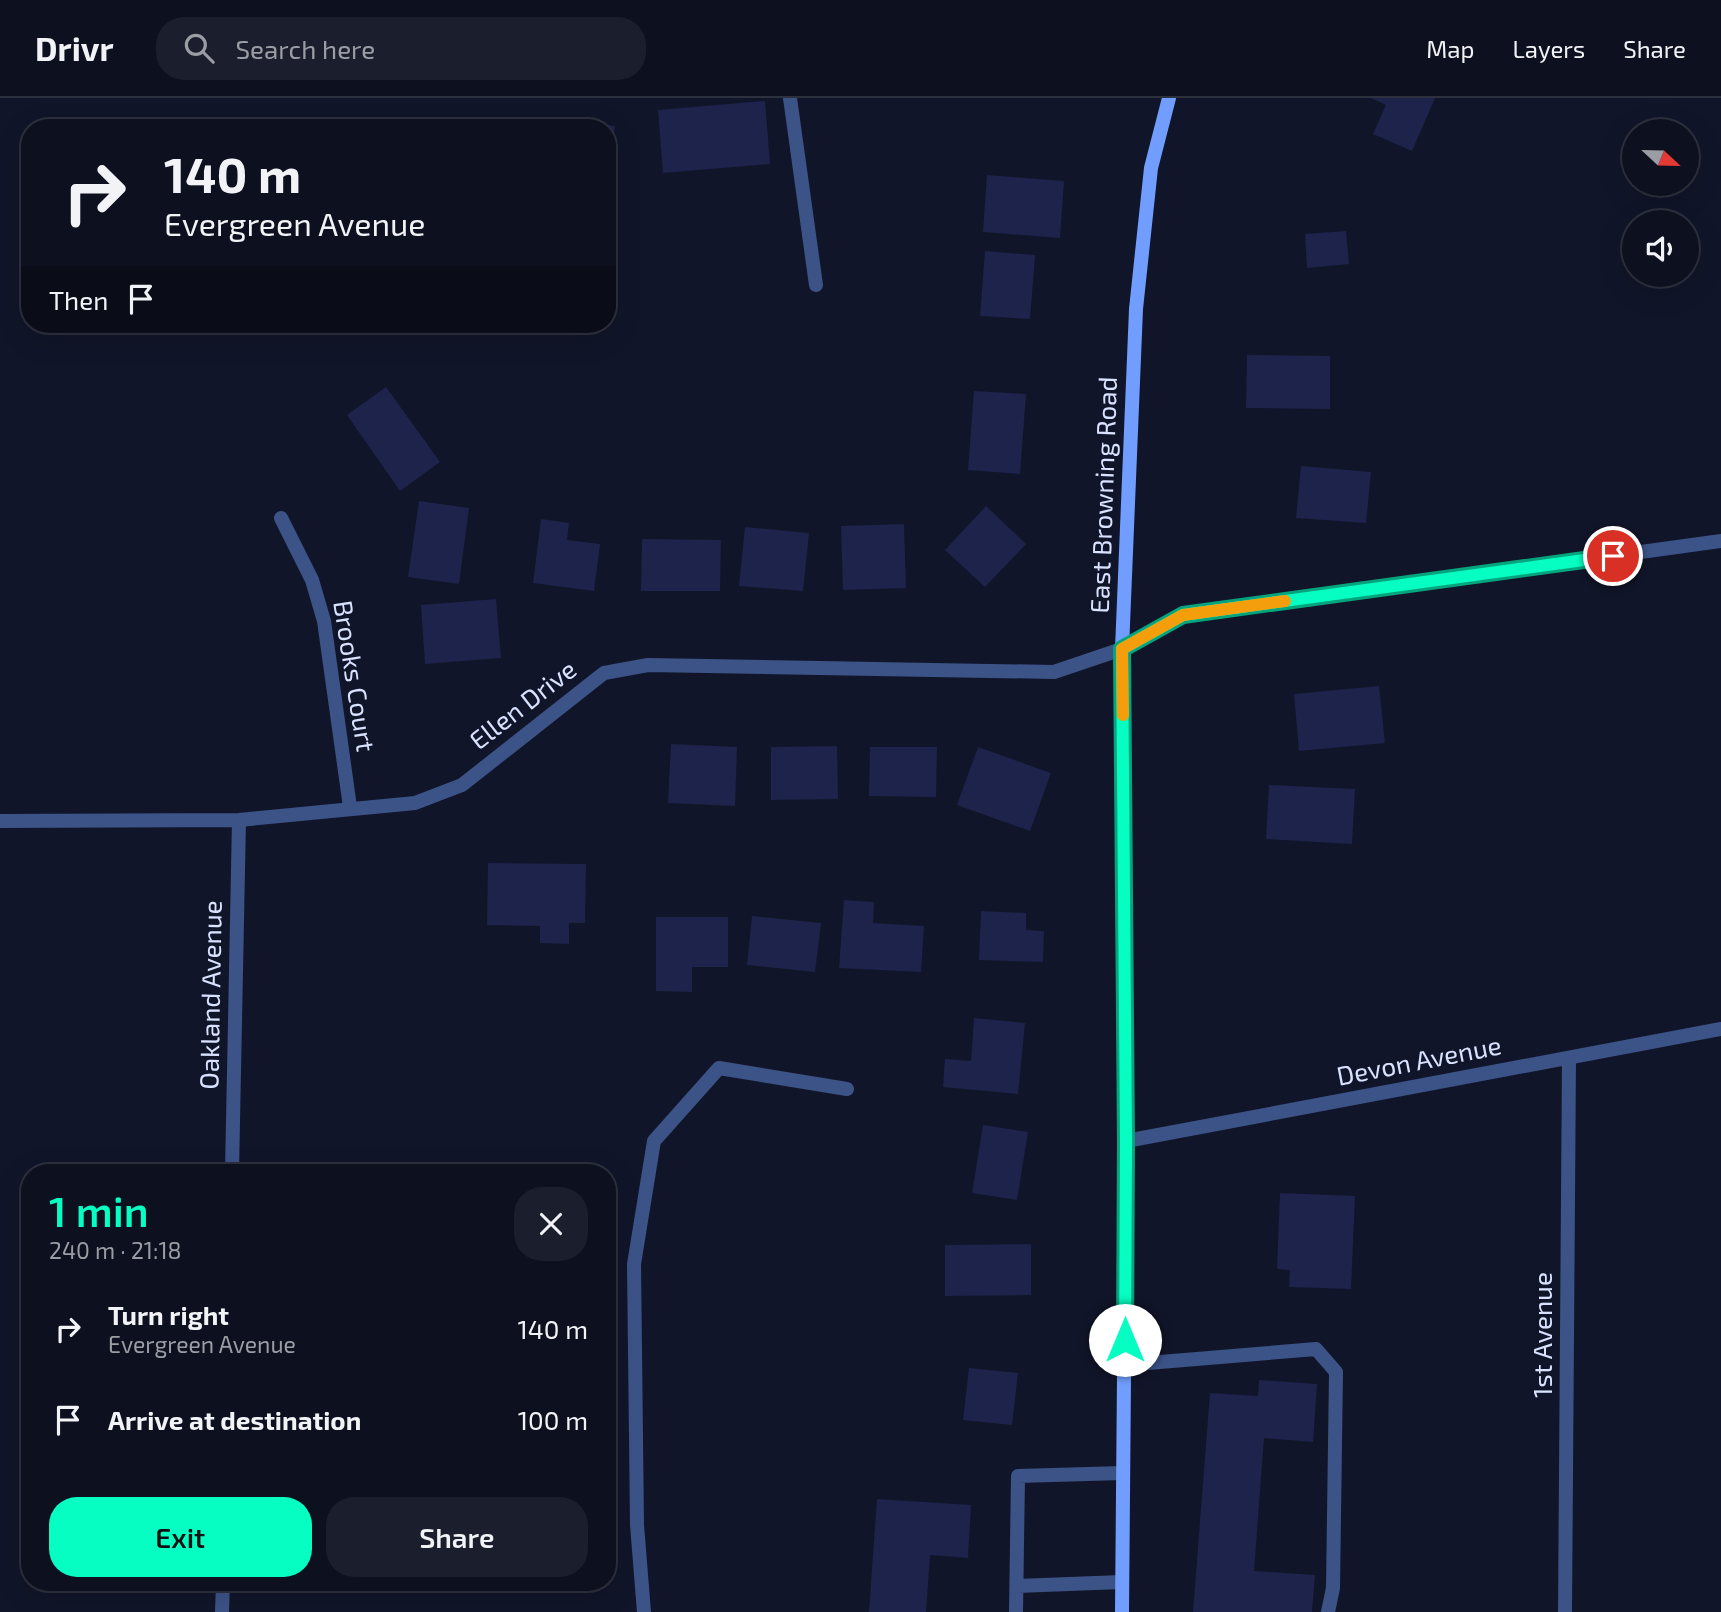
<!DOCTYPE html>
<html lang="en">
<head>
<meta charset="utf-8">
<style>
  body { margin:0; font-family:"Exo 2",sans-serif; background:#1b1e2c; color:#f1f3f6; height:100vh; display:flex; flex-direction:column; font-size:26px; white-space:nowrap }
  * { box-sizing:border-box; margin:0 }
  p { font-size:23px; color:#9a9da4 }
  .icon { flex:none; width:38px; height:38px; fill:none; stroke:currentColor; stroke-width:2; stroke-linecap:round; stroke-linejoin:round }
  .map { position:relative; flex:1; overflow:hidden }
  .side { position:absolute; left:21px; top:1066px; width:595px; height:427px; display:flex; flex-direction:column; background:#0d101f; border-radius:28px; box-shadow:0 7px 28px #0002,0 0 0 2px #2d303d }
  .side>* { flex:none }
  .guide { position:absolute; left:21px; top:21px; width:595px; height:214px; border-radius:28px; box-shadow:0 7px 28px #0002,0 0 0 2px #2d303d; background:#0d101f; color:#f1f3f6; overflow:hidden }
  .needle { width:46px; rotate:112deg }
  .buttons { position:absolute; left:1622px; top:21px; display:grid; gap:14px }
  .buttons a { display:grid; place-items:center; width:77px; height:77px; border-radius:50%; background:#0d101f; box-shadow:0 7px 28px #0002,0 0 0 2px #2d303d; font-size:35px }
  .pin { position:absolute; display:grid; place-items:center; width:60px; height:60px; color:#fff; margin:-30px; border:4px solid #fff; border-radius:50%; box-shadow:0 2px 7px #0007 }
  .me { position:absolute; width:77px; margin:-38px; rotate:0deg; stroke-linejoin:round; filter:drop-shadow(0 0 5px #0008) }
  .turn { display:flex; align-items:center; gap:24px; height:147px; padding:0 28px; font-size:32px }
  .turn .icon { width:91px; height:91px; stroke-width:2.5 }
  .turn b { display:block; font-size:49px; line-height:60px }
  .then { display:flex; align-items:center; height:66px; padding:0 28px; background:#0003; gap:14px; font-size:26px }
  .round { display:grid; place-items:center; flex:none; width:74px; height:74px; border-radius:28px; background:#1b1e2c }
  .summary { display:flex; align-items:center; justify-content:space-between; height:119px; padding:0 28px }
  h1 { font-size:42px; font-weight:600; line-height:52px; color:#06fec2 }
  .action { display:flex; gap:14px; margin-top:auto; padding:14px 28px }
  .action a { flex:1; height:80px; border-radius:28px; background:#06fec2; color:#111; font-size:28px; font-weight:600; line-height:80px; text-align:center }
  .action a+a { background:#1b1e2c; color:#f1f3f6 }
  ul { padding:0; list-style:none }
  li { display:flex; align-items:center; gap:21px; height:91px; padding:0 28px }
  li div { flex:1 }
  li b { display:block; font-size:26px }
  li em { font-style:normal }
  header { display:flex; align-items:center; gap:42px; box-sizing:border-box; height:98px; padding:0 35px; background:#0d101f; border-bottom:2px solid #2d303d }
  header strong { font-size:33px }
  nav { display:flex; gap:38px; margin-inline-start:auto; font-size:24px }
  .search { width:490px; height:63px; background:#1b1e2c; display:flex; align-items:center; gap:18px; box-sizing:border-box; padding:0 24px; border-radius:28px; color:#9a9da4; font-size:26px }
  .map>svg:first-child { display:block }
  .building { fill:#1d234a }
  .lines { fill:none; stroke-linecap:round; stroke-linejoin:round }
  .lane { stroke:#3c5388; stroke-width:14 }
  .street { stroke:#3c5388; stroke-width:14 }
  .secondary { stroke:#719efe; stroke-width:14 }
  .route-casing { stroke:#04a57e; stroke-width:18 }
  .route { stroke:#06fec2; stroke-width:12 }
  .slow { stroke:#f59e0b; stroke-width:12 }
  .labels { text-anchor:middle; stroke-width:5; stroke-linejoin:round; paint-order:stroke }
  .street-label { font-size:26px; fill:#d9e2ff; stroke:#111529 }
</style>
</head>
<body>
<header>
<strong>Drivr</strong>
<div class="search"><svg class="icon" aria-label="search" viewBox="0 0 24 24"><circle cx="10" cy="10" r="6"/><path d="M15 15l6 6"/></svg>Search here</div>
<nav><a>Map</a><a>Layers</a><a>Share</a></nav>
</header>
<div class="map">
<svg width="1721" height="1514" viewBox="0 0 1721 1514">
  <rect width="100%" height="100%" fill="#111529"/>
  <path class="building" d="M 1371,0 L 1435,0 L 1412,53 L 1373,36 L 1386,7 Z
    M 765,3 L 770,66 L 663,75 L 658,12 Z
    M 547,20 L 615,28 L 609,72 L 607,72 L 607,30 L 546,30 Z
    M 987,77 L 1064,83 L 1060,140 L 983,134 Z
    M 1346,133 L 1349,166 L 1307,170 L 1305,136 Z
    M 985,153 L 1035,157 L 1030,221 L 980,218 Z
    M 1247,257 L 1330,258 L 1330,311 L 1246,310 Z
    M 386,289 L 440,364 L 400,393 L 347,317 Z
    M 974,293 L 1026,296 L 1020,376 L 968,372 Z
    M 1301,368 L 1371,374 L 1366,425 L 1296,420 Z
    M 419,403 L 469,410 L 459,486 L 408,479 Z
    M 986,408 L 1026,446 L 985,489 L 945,452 Z
    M 541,421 L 569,425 L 567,442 L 600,446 L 594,493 L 533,485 Z
    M 904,426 L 906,490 L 843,492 L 841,428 Z
    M 745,429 L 809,435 L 803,493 L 739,488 Z
    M 642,441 L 721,442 L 720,493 L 641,493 Z
    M 496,501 L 501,560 L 425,566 L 421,507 Z
    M 1379,588 L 1385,645 L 1299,653 L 1294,596 Z
    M 671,646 L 737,649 L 735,708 L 668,705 Z
    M 837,648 L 838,701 L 771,702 L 771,649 Z
    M 870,649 L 937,649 L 936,699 L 869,698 Z
    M 978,649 L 1051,675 L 1030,733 L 957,707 Z
    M 1269,687 L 1355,691 L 1352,746 L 1266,741 Z
    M 488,765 L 586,766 L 585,825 L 569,825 L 569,846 L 540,845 L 540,828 L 487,827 Z
    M 844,802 L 874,804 L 873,825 L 924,828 L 921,874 L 839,870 Z
    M 981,813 L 1026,815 L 1026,832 L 1044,833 L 1043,864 L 979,862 Z
    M 752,818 L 821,825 L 815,874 L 747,867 Z
    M 656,819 L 728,819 L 728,869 L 692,869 L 692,894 L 656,893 Z
    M 974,920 L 1025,925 L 1018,996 L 943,989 L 945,961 L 971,963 Z
    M 983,1027 L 1028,1034 L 1017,1102 L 972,1095 Z
    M 1280,1095 L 1355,1098 L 1351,1191 L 1289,1189 L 1290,1172 L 1277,1171 Z
    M 1031,1146 L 1031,1197 L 945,1198 L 945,1147 Z
    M 969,1270 L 1018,1275 L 1012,1327 L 963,1322 Z
    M 1259,1282 L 1317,1286 L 1313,1344 L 1264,1340 L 1254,1473 L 1315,1477 L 1312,1514 L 1193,1514 L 1210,1295 L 1258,1298 Z
    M 877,1401 L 971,1407 L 968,1460 L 930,1457 L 926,1514 L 869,1514 Z"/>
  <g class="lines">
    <path class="lane" d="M 790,0 L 816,187
      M 1124,1267 L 1316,1251 L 1336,1274 L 1333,1490 L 1328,1514
      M 1017,1488 L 1122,1484
      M 1016,1514 L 1018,1378 L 1123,1375"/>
    <path class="street" d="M 281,420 L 312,482 L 324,523 L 350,709
      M 0,723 L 239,722 L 415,705 L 462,687 L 604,575 L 648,567 L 1054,574 L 1122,551 L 1183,517 L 1721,443
      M 1126,1043 L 1721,931
      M 232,1074 L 239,722
      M 222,1514 L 223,1484
      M 644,1514 L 637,1427 L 634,1166 L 654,1043 L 719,970 L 847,991
      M 1565,1514 L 1569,960"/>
    <path class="secondary" d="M 1122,1514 L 1126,1043 L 1122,551 L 1136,211 L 1151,70 L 1169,0"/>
  </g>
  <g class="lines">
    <g class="route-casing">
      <path id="route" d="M 1125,1242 L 1126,1043 L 1122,551 L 1183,517 L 1613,458"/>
    </g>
    <use href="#route" class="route"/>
    <path class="slow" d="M 1123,617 L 1122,551 L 1183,517 L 1285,503"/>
  </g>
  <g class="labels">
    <g class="street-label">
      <text transform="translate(1104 397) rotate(-88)" y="9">East Browning Road</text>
      <text transform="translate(354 578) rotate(81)" y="9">Brooks Court</text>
      <text transform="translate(523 607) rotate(-38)" y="9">Ellen Drive</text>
      <text transform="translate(211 897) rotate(-89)" y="9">Oakland Avenue</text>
      <text transform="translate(1419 963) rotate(-11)" y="9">Devon Avenue</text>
      <text transform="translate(1543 1237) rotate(-90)" y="9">1st Avenue</text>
    </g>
  </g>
</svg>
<div class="buttons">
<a><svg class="needle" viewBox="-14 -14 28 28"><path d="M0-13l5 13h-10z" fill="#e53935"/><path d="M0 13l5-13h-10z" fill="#9a9da4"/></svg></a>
<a><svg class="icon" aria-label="sound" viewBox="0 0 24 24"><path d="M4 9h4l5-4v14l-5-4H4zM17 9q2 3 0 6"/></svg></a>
</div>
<div class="pin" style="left:1613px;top:458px;background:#d93025"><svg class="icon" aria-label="arrive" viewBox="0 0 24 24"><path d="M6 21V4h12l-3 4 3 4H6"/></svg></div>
<svg class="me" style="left:1125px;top:1242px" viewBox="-20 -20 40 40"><circle r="19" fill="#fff"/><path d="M0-13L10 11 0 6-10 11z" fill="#06fec2"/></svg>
<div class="guide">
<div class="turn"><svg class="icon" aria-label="right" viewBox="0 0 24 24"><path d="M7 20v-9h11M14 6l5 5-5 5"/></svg><div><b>140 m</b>Evergreen Avenue</div></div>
<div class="then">Then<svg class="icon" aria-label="arrive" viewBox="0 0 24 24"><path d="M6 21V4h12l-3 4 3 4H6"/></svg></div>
</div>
<section class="side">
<div class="summary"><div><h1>1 min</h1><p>240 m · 21:18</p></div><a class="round"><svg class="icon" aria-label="close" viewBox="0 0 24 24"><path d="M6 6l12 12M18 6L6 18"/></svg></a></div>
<ul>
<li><svg class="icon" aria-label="right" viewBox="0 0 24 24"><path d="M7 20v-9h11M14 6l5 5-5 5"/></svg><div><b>Turn right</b><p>Evergreen Avenue</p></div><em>140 m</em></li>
<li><svg class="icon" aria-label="arrive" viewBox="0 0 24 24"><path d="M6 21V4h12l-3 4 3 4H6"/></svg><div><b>Arrive at destination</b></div><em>100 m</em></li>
</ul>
<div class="action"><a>Exit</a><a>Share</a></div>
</section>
</div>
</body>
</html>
